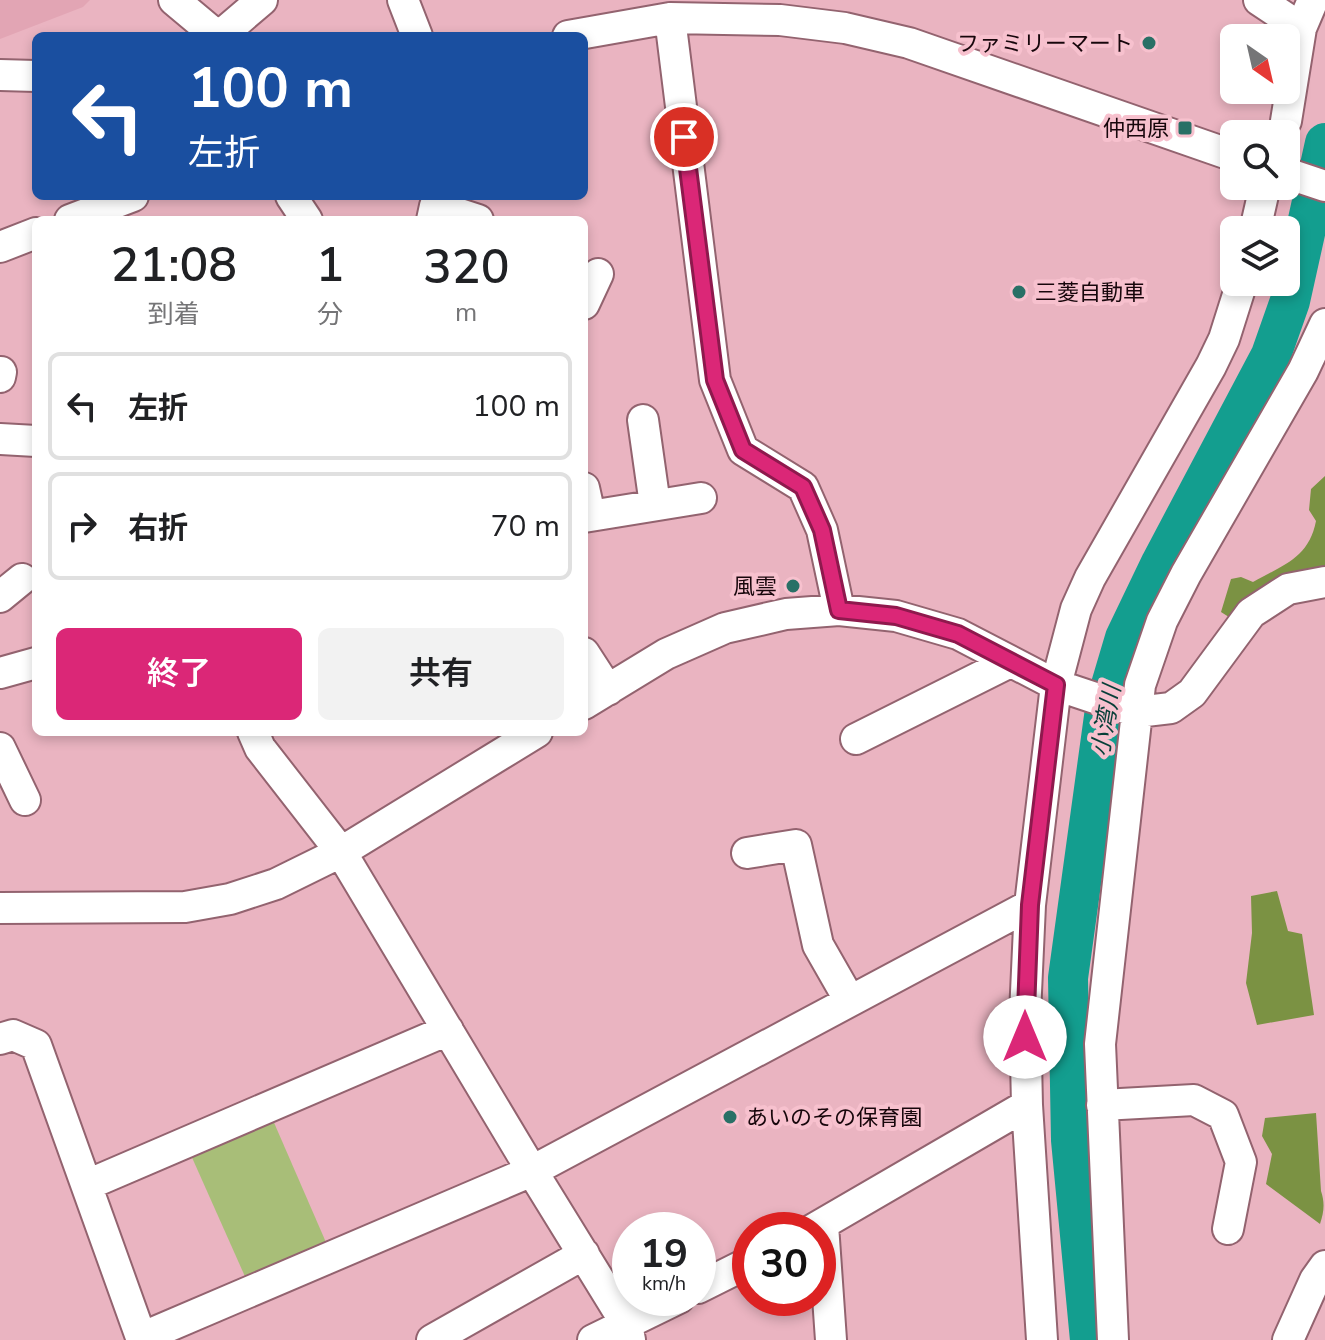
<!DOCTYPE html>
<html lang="ja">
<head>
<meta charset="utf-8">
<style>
  body { margin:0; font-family:"Nunito Sans","Noto Sans JP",sans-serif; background:#f2f2f2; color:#202124; height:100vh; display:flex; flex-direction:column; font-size:30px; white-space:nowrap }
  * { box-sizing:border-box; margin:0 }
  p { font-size:26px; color:#757577 }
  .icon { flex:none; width:44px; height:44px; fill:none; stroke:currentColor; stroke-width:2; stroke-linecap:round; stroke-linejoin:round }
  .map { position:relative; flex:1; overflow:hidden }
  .drawer { position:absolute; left:32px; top:216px; width:556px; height:520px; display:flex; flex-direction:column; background:#fff; border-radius:12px; box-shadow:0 4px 12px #0003 }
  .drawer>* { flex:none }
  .guide { position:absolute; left:32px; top:32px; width:556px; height:168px; border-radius:12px; box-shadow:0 4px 12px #0003; background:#1a4fa0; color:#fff; overflow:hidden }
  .needle { width:52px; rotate:146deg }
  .tools { position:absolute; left:1220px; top:24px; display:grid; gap:16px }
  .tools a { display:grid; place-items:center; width:80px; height:80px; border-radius:12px; background:#fff; box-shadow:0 4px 12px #0003; font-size:40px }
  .speed { position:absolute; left:612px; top:1212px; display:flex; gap:16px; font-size:40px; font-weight:700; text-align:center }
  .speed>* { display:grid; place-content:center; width:104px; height:104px; border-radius:50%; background:#fff; box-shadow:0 4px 12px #0003; line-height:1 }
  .speed small { font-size:20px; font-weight:400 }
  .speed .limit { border:12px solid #d22; background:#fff; color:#111 }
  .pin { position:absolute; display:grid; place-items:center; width:68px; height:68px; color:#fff; margin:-34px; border:4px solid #fff; border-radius:50%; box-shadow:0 2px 8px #0007 }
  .me { position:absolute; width:88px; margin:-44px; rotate:0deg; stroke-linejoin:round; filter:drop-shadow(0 0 6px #0008) }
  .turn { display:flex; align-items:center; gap:28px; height:168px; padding:0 24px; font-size:36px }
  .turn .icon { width:104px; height:104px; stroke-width:2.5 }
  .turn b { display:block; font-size:56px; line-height:68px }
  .eta { display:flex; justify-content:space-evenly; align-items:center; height:136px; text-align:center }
  .eta b { font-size:48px; font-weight:600; line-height:56px }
  .primary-button { display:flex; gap:16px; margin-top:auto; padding:16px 24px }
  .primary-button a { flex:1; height:92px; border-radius:12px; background:#db2777; color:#fff; font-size:32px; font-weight:600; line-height:92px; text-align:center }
  .primary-button a+a { background:#f2f2f2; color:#202124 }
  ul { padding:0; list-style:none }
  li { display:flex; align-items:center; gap:24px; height:108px; margin:0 16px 12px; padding:0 8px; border:4px solid #e0e0e0; border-radius:12px }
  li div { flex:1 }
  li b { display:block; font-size:30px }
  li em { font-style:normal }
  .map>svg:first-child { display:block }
  .built { fill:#e2a5b4 }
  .green { fill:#a8be78 }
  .forest { fill:#7b9243 }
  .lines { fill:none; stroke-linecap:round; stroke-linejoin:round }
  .river { stroke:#139e8f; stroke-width:40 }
  .minor-casing { stroke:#93636f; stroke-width:34 }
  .minor { stroke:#fff; stroke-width:30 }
  .route-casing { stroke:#8e194d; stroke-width:20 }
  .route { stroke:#db2777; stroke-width:14 }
  .poi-dot { fill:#297066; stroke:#f7c1ce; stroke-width:3 }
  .labels { text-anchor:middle; stroke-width:8; stroke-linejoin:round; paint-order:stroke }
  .poi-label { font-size:22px; fill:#17060b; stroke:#f7c1ce; text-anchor:end }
  .water-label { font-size:24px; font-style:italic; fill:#073f38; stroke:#f7c1ce }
</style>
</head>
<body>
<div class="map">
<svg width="1325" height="1340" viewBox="0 0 1325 1340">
  <rect width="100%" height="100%" fill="#eab4c1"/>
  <path class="built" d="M 0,0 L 90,0 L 83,7 L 0,39 Z"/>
  <path class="green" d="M 272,1118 L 328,1247 L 247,1281 L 190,1153 Z"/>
  <path class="forest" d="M 1325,476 L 1325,567 L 1321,571 L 1285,578 L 1249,596 L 1232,619 L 1221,612 L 1231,579 L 1241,577 L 1253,582 C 1283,565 1309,558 1316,521 L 1309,510 L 1311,489 Z
    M 1277,891 L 1288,931 L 1302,934 L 1314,1015 L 1257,1025 L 1246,983 L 1252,933 L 1251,896 Z
    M 1316,1113 L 1321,1191 C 1325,1203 1324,1212 1320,1224 L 1266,1184 L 1272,1154 L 1262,1136 L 1265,1118 Z"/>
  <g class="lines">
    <path class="river" d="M 1090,1340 L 1071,1140 L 1068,978 L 1106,702 L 1125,638 L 1161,563 L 1271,355 L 1290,301 L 1325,143"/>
    <g class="minor-casing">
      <path id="minor" d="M 174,0 L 217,36
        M 403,0 L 417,36
        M 1259,0 L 1301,28
        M 670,18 L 715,380 L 743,450 L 803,487 L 822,530 L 839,610
        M 220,36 L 262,0
        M 568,36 L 670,18 L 780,20 L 845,28 L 909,43 L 1234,156
        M 0,75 L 36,76
        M 1286,121 L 1301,28 L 1313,0
        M 1286,173 L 1325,186
        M 291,196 L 307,220
        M 70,220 L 133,196
        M 432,220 L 435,206 L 478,220
        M 1255,230 L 1265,186
        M 0,247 L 36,233
        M 584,304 L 598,274
        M 0,377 L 1,372
        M 643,420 L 655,505
        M 0,439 L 36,441
        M 584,488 L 590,515
        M 584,517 L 701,498
        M 0,597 L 22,579
        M 584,653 L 608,690
        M 0,673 L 36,663
        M 584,704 L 666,654 L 725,628 L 786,614 L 839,610 L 896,616 L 958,634 L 1056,685 L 1137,712 L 1171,708 L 1192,693 L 1251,613 L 1288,589 L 1325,582
        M 253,732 L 260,748 L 341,852 L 532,1171 L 627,1325 L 630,1340
        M 856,739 L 1010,662
        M 0,748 L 25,800
        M 747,853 L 796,845 L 818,945 L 850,1001
        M 0,908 L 185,907 L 230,899 L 276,884 L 341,852 L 537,732
        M 0,1039 L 13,1035 L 36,1045 L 142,1340
        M 1102,1105 L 1194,1100 L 1223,1115 L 1241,1162 L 1228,1229
        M 87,1185 L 448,1030
        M 823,1225 L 831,1340
        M 812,1230 L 1027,1105
        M 698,1288 L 750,1262
        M 141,1338 L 532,1171 L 1030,905
        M 432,1340 L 584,1254
        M 593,1340 L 679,1298
        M 1042,1340 L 1027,1105 L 1025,1014 L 1030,905 L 1056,685 L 1076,609 L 1090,578 L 1211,366 L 1224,339 L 1242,282
        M 1113,1340 L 1100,1044 L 1140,685 L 1162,621 L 1186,574 L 1303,371 L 1325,324
        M 1288,1340 L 1315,1280 L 1325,1266"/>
    </g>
    <use href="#minor" class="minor"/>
  </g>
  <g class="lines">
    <g class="route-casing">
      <path id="route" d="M 684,137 L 715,380 L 743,450 L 803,487 L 822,530 L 839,610 L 896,616 L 958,634 L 1056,685 L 1030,905 L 1025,1037"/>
    </g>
    <use href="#route" class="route"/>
  </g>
  <g class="poi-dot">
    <circle cx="1149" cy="43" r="8"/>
    <rect x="1177" y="120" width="16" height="16" rx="4"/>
    <circle cx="1019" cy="292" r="8"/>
    <circle cx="793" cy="586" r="8"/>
    <circle cx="730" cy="1117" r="8"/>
  </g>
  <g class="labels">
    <g class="poi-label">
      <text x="1133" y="51">ファミリーマート</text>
      <text x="1169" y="136">仲西原</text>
      <text x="1035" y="300" text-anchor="start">三菱自動車</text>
      <text x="777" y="594">風雲</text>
      <text x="746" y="1125" text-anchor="start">あいのその保育園</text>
    </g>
    <g class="water-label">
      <text transform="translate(1106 721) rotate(-80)" y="8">小湾川</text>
    </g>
  </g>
</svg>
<div class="tools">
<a><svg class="needle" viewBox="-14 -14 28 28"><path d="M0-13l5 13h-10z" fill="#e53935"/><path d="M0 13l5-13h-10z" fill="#757577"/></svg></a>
<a><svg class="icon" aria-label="search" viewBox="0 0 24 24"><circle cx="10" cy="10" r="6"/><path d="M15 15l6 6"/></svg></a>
<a><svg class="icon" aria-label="layers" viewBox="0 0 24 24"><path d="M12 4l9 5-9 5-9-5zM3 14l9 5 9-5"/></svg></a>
</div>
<div class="speed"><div>19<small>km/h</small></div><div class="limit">30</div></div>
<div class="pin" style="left:684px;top:137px;background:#d93025"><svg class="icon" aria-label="arrive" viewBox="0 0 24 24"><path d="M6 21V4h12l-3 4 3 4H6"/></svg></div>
<svg class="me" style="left:1025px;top:1037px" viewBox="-20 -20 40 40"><circle r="19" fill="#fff"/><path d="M0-13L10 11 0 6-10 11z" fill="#db2777"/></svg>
<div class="guide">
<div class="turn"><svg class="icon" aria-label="left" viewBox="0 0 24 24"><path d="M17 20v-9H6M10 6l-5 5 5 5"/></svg><div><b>100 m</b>左折</div></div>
</div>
<section class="drawer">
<div class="eta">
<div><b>21:08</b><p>到着</p></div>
<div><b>1</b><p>分</p></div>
<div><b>320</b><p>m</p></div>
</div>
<ul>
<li><svg class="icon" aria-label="left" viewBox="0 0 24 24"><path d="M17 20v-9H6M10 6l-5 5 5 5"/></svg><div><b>左折</b></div><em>100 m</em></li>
<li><svg class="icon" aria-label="right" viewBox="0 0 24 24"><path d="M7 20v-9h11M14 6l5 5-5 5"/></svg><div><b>右折</b></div><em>70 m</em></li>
</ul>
<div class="primary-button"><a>終了</a><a>共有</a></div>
</section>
</div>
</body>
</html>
